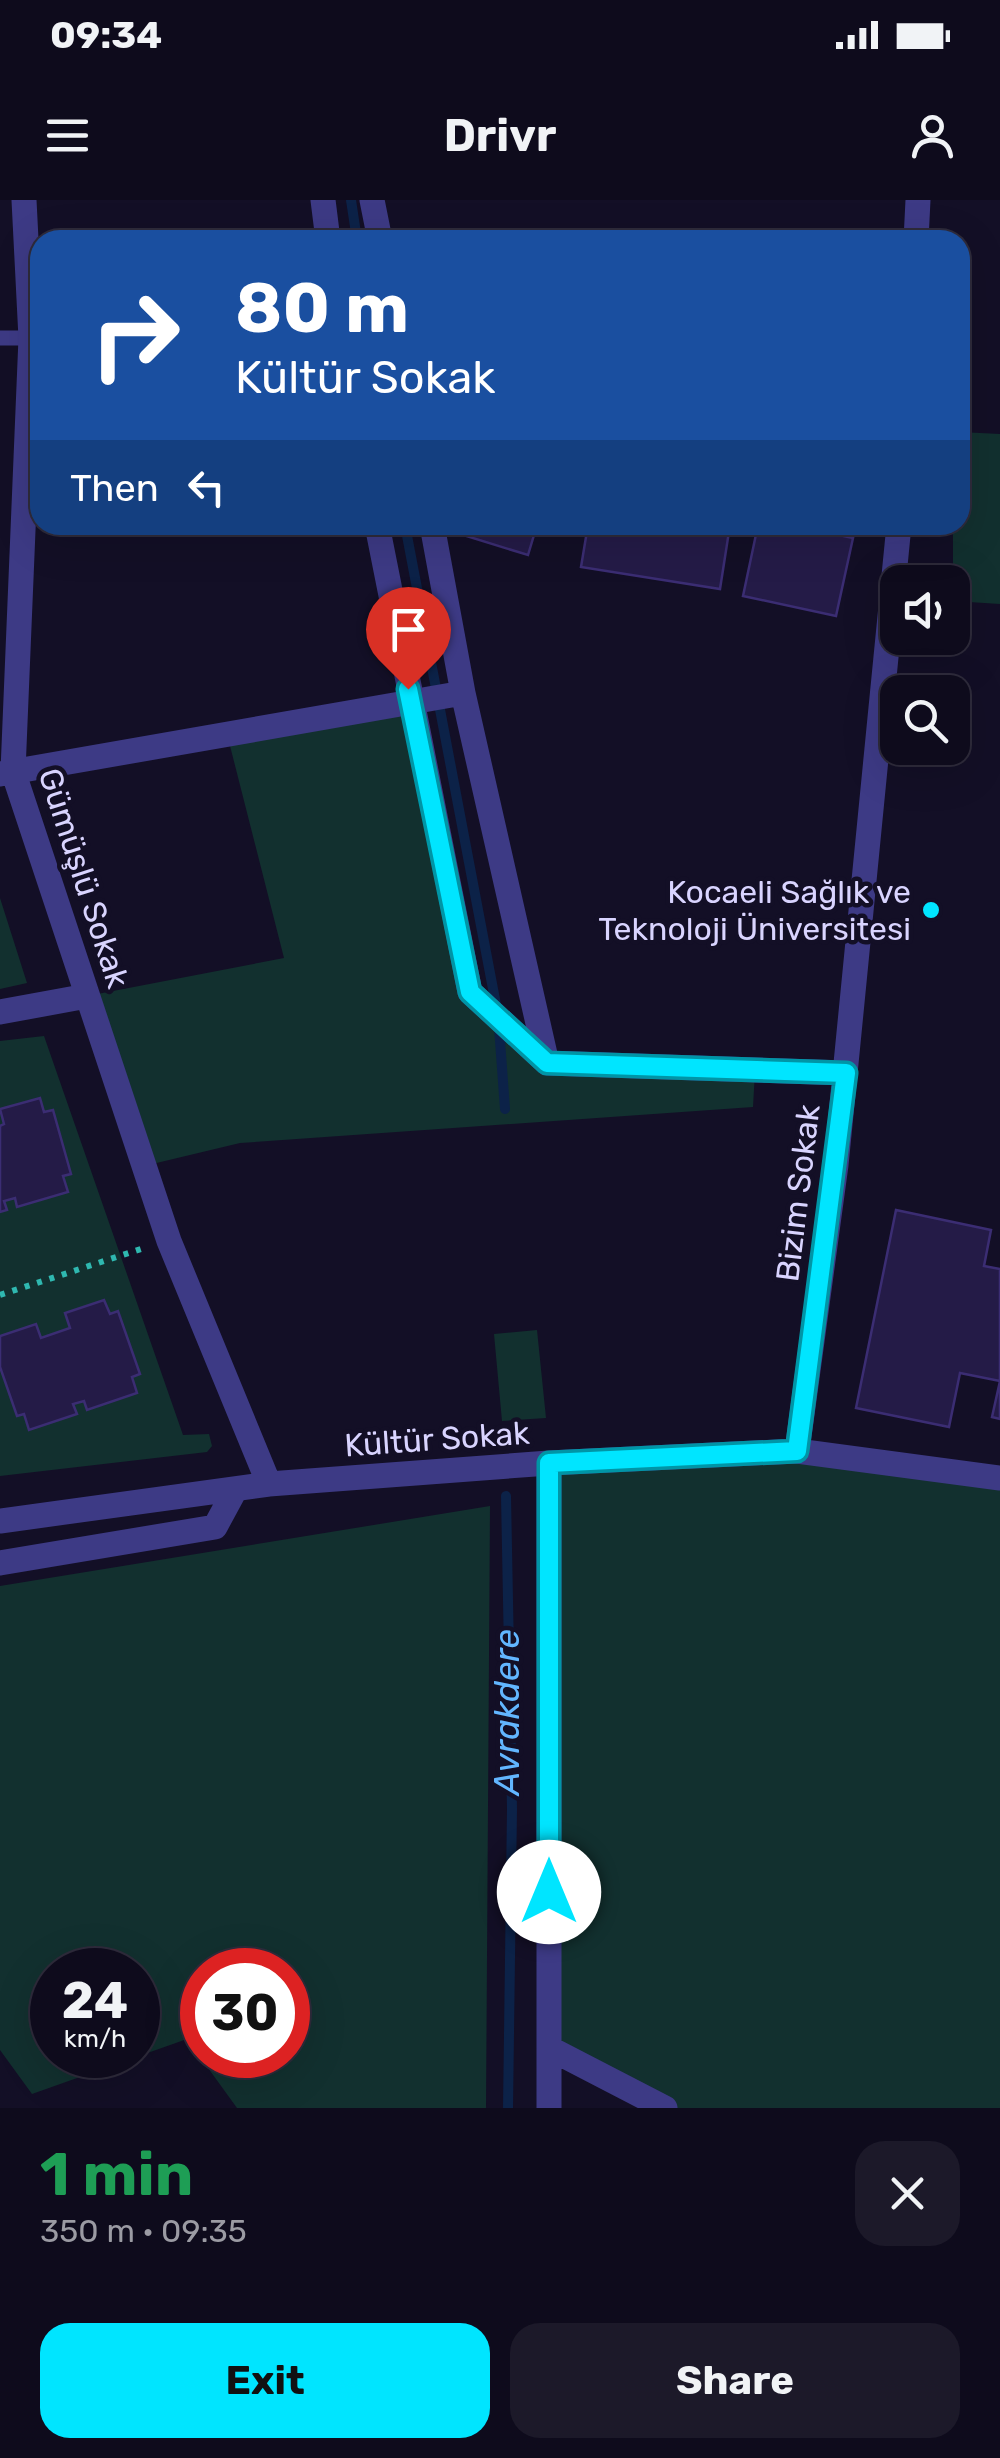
<!DOCTYPE html>
<html lang="en">
<head>
<meta charset="utf-8">
<style>
  body { margin:0; font-family:Rubik,sans-serif; background:#1c1929; color:#f1f3f6; height:100vh; display:flex; flex-direction:column; font-size:38px; white-space:nowrap }
  * { box-sizing:border-box; margin:0 }
  p { font-size:32px; color:#9b9ba3 }
  .icon { flex:none; width:55px; height:55px; fill:none; stroke:currentColor; stroke-width:2; stroke-linecap:round; stroke-linejoin:round }
  .map { position:relative; height:1908px; overflow:hidden }
  .side { display:flex; flex-direction:column; background:#0e0b1c; flex:1 }
  .side>* { flex:none }
  .guide { position:absolute; left:30px; top:30px; width:940px; height:305px; border-radius:30px; box-shadow:0 10px 40px #0002,0 0 0 2px #2e2b3b; background:#1a4fa0; color:#fff; overflow:hidden }
  .fabs { position:absolute; left:880px; top:365px; display:grid; gap:20px }
  .fabs a { display:grid; place-items:center; width:90px; height:90px; border-radius:20px; background:#0e0b1c; box-shadow:0 10px 40px #0002,0 0 0 2px #2e2b3b; font-size:50px }
  .speed { position:absolute; left:30px; top:1748px; display:flex; gap:20px; font-size:50px; font-weight:700; text-align:center }
  .speed>* { display:grid; place-content:center; width:130px; height:130px; border-radius:50%; background:#0e0b1c; box-shadow:0 10px 40px #0002,0 0 0 2px #2e2b3b; line-height:1 }
  .speed small { font-size:25px; font-weight:400 }
  .speed .limit { border:15px solid #d22; background:#fff; color:#111 }
  .pin { position:absolute; display:grid; place-items:center; width:85px; height:85px; color:#fff; margin:-102px -42px; border-radius:50% 50% 50% 0; rotate:-45deg; box-shadow:0 0 10px #0007 }
  .pin .icon { rotate:45deg }
  .me { position:absolute; width:110px; margin:-55px; rotate:0deg; stroke-linejoin:round; filter:drop-shadow(0 0 8px #0008) }
  .turn { display:flex; align-items:center; gap:35px; height:210px; padding:0 40px; font-size:45px }
  .turn .icon { width:130px; height:130px; stroke-width:2.5 }
  .turn b { display:block; font-size:70px; line-height:85px }
  .then { display:flex; align-items:center; height:95px; padding:0 40px; background:#0003; gap:20px; font-size:38px }
  .round { display:grid; place-items:center; flex:none; width:105px; height:105px; border-radius:30px; background:#1c1929 }
  .summary { display:flex; align-items:center; justify-content:space-between; height:170px; padding:0 40px }
  h1 { font-size:60px; font-weight:700; line-height:75px; color:#1e9e55 }
  .primary-button { display:flex; gap:20px; margin-top:auto; padding:20px 40px }
  .primary-button a { flex:1; height:115px; border-radius:30px; background:#00e5ff; color:#111; font-size:40px; font-weight:700; line-height:115px; text-align:center }
  .primary-button a+a { background:#1c1929; color:#f1f3f6 }
  .status { display:flex; justify-content:space-between; align-items:center; height:70px; padding:0 50px; background:#0e0b1c; direction:ltr }
  .status svg { height:28px; fill:currentColor }
  header { display:flex; justify-content:space-between; align-items:center; height:130px; padding:0 40px; background:#0e0b1c; font-size:45px; font-weight:700 }
  .map>svg:first-child { display:block }
  .green { fill:#12302f; fill-rule:evenodd }
  .lines { fill:none; stroke-linecap:round; stroke-linejoin:round }
  .stream { stroke:#0c2248; stroke-width:10 }
  .building { fill:#241b47; stroke:#3b2d73; stroke-width:2.5 }
  .path { stroke:#2fb8b0; stroke-width:6; stroke-dasharray:5 8; stroke-linecap:butt }
  .lane { stroke:#3d3a85; stroke-width:15 }
  .street { stroke:#3d3a85; stroke-width:25 }
  .route-casing { stroke:#0095a6; stroke-width:25 }
  .route { stroke:#00e5ff; stroke-width:18 }
  .poi-dot { fill:#00e5ff; stroke:#130f26; stroke-width:4 }
  .labels { text-anchor:middle; stroke-width:9; stroke-linejoin:round; paint-order:stroke }
  .street-label { font-size:32px; fill:#d9d4ff; stroke:#130f26 }
  .poi-label { font-size:32px; fill:#d9d4ff; stroke:#130f26; text-anchor:end }
  .water-label { font-size:35px; font-style:italic; fill:#62b6ff; stroke:#130f26 }
</style>
</head>
<body>
<div class="status"><b>09:34</b><svg viewBox="0 0 49 12"><path d="M0 12V9h3v3zM5 12V6h3v6zM10 12V3h3v9zM15 12V0h3v12zM26 1h20v11H26zM47 4h2v5h-2z"/></svg></div>
<header><svg class="icon" aria-label="menu" viewBox="0 0 24 24"><path d="M4 6h16M4 12h16M4 18h16"/></svg>Drivr<svg class="icon" aria-label="person" viewBox="0 0 24 24"><circle cx="12" cy="8" r="4"/><path d="M4 21q1-7 8-7t8 7"/></svg></header>
<div class="map">
<svg width="1000" height="1908" viewBox="0 0 1000 1908">
  <rect width="100%" height="100%" fill="#130f26"/>
  <path class="green" d="M 960,232 L 1000,234 L 1000,404 L 953,401 L 953,325 L 960,325 Z
    M 410,502 L 471,792 L 547,863 L 755,871 L 753,907 L 240,943 L 144,966 L 87,796 L 284,758 L 227,534 Z
    M 0,698 L 27,783 L 0,789 Z
    M 44,836 L 183,1235 L 209,1234 L 212,1246 L 207,1252 L 0,1276 L 0,841 Z
    M 537,1130 L 546,1218 L 502,1221 L 494,1134 Z
    M 797,1251 L 1000,1278 L 1000,1908 L 665,1908 L 549,1848 L 549,1263 Z
    M 490,1306 L 486,1908 L 237,1908 L 187,1839 L 32,1894 L 0,1850 L 0,1386 ZM 138,1770 L 138,1855 L 52,1855 L 52,1770 ZM 288,1770 L 288,1855 L 202,1855 L 202,1770 Z"/>
  <g class="lines">
    <path class="stream" d="M 351,0 L 357,40
      M 405,325 L 497,810
      M 499,827 L 505,909
      M 506,1296 L 512,1609 L 508,1908"/>
  </g>
  <path class="building" d="M 804,32 L 889,39 L 889,40 L 804,40 Z
    M 466,325 L 537,325 L 528,355 L 463,335 Z
    M 588,325 L 730,325 L 720,389 L 581,367 Z
    M 758,325 L 792,325 L 853,338 L 836,416 L 743,396 Z
    M 40,898 L 44,912 L 53,910 L 71,974 L 63,976 L 68,992 L 17,1007 L 15,998 L 4,1001 L 7,1010 L 0,1012 L 0,926 L 4,924 L 0,909 Z
    M 896,1010 L 991,1030 L 984,1066 L 1000,1069 L 1000,1219 L 992,1217 L 1000,1181 L 960,1173 L 949,1227 L 856,1208 Z
    M 104,1100 L 110,1114 L 118,1111 L 140,1174 L 132,1177 L 137,1193 L 87,1210 L 84,1201 L 73,1204 L 77,1214 L 29,1230 L 24,1214 L 17,1216 L 0,1167 L 0,1136 L 36,1124 L 41,1138 L 70,1128 L 65,1113 Z"/>
  <g class="lines">
    <path class="path" d="M 0,1095 L 144,1048"/>
    <path class="lane" d="M 0,138 L 31,138"/>
    <path class="street" d="M 24,0 L 31,138 L 13,571 L 169,1041 L 269,1284
      M 323,0 L 328,40
      M 372,0 L 380,40
      M 916,40 L 918,0
      M 377,325 L 470,792 L 547,863
      M 432,325 L 463,493 L 547,863 L 845,873
      M 0,574 L 463,493
      M 0,812 L 87,796
      M 797,1251 L 836,965 L 899,325
      M 0,1321 L 269,1284 L 549,1263 L 797,1251 L 1000,1278
      M 0,1363 L 215,1327 L 235,1290
      M 549,1848 L 665,1908
      M 549,1908 L 549,1263"/>
  </g>
  <g class="lines">
    <g class="route-casing">
      <path id="route" d="M 408,489 L 470,792 L 547,863 L 846,873 L 797,1251 L 549,1263 L 549,1692"/>
    </g>
    <use href="#route" class="route"/>
  </g>
  <circle class="poi-dot" cx="931" cy="710" r="10"/>
  <g class="labels">
    <g class="street-label">
      <text transform="translate(84 678) rotate(72)" y="11">Gümüşlü Sokak</text>
      <text transform="translate(798 993) rotate(-83)" y="11">Bizim Sokak</text>
      <text transform="translate(437 1239) rotate(-4)" y="11">Kültür Sokak</text>
    </g>
    <g class="poi-label">
      <text x="911" y="703">Kocaeli Sağlık ve<tspan x="911" dy="37">Teknoloji Üniversitesi</tspan></text>
    </g>
    <g class="water-label">
      <text transform="translate(507 1512) rotate(-90)" y="12">Avrakdere</text>
    </g>
  </g>
</svg>
<div class="fabs">
<a><svg class="icon" aria-label="sound" viewBox="0 0 24 24"><path d="M4 9h4l5-4v14l-5-4H4zM17 9q2 3 0 6"/></svg></a>
<a><svg class="icon" aria-label="search" viewBox="0 0 24 24"><circle cx="10" cy="10" r="6"/><path d="M15 15l6 6"/></svg></a>
</div>
<div class="speed"><div>24<small>km/h</small></div><div class="limit">30</div></div>
<div class="pin" style="left:408px;top:489px;background:#d93025"><svg class="icon" aria-label="arrive" viewBox="0 0 24 24"><path d="M6 21V4h12l-3 4 3 4H6"/></svg></div>
<svg class="me" style="left:549px;top:1692px" viewBox="-20 -20 40 40"><circle r="19" fill="#fff"/><path d="M0-13L10 11 0 6-10 11z" fill="#00e5ff"/></svg>
<div class="guide">
<div class="turn"><svg class="icon" aria-label="right" viewBox="0 0 24 24"><path d="M7 20v-9h11M14 6l5 5-5 5"/></svg><div><b>80 m</b>Kültür Sokak</div></div>
<div class="then">Then<svg class="icon" aria-label="left" viewBox="0 0 24 24"><path d="M17 20v-9H6M10 6l-5 5 5 5"/></svg></div>
</div>
</div>
<section class="side">
<div class="summary"><div><h1>1 min</h1><p>350 m · 09:35</p></div><a class="round"><svg class="icon" aria-label="close" viewBox="0 0 24 24"><path d="M6 6l12 12M18 6L6 18"/></svg></a></div>
<div class="primary-button"><a>Exit</a><a>Share</a></div>
</section>
</body>
</html>
